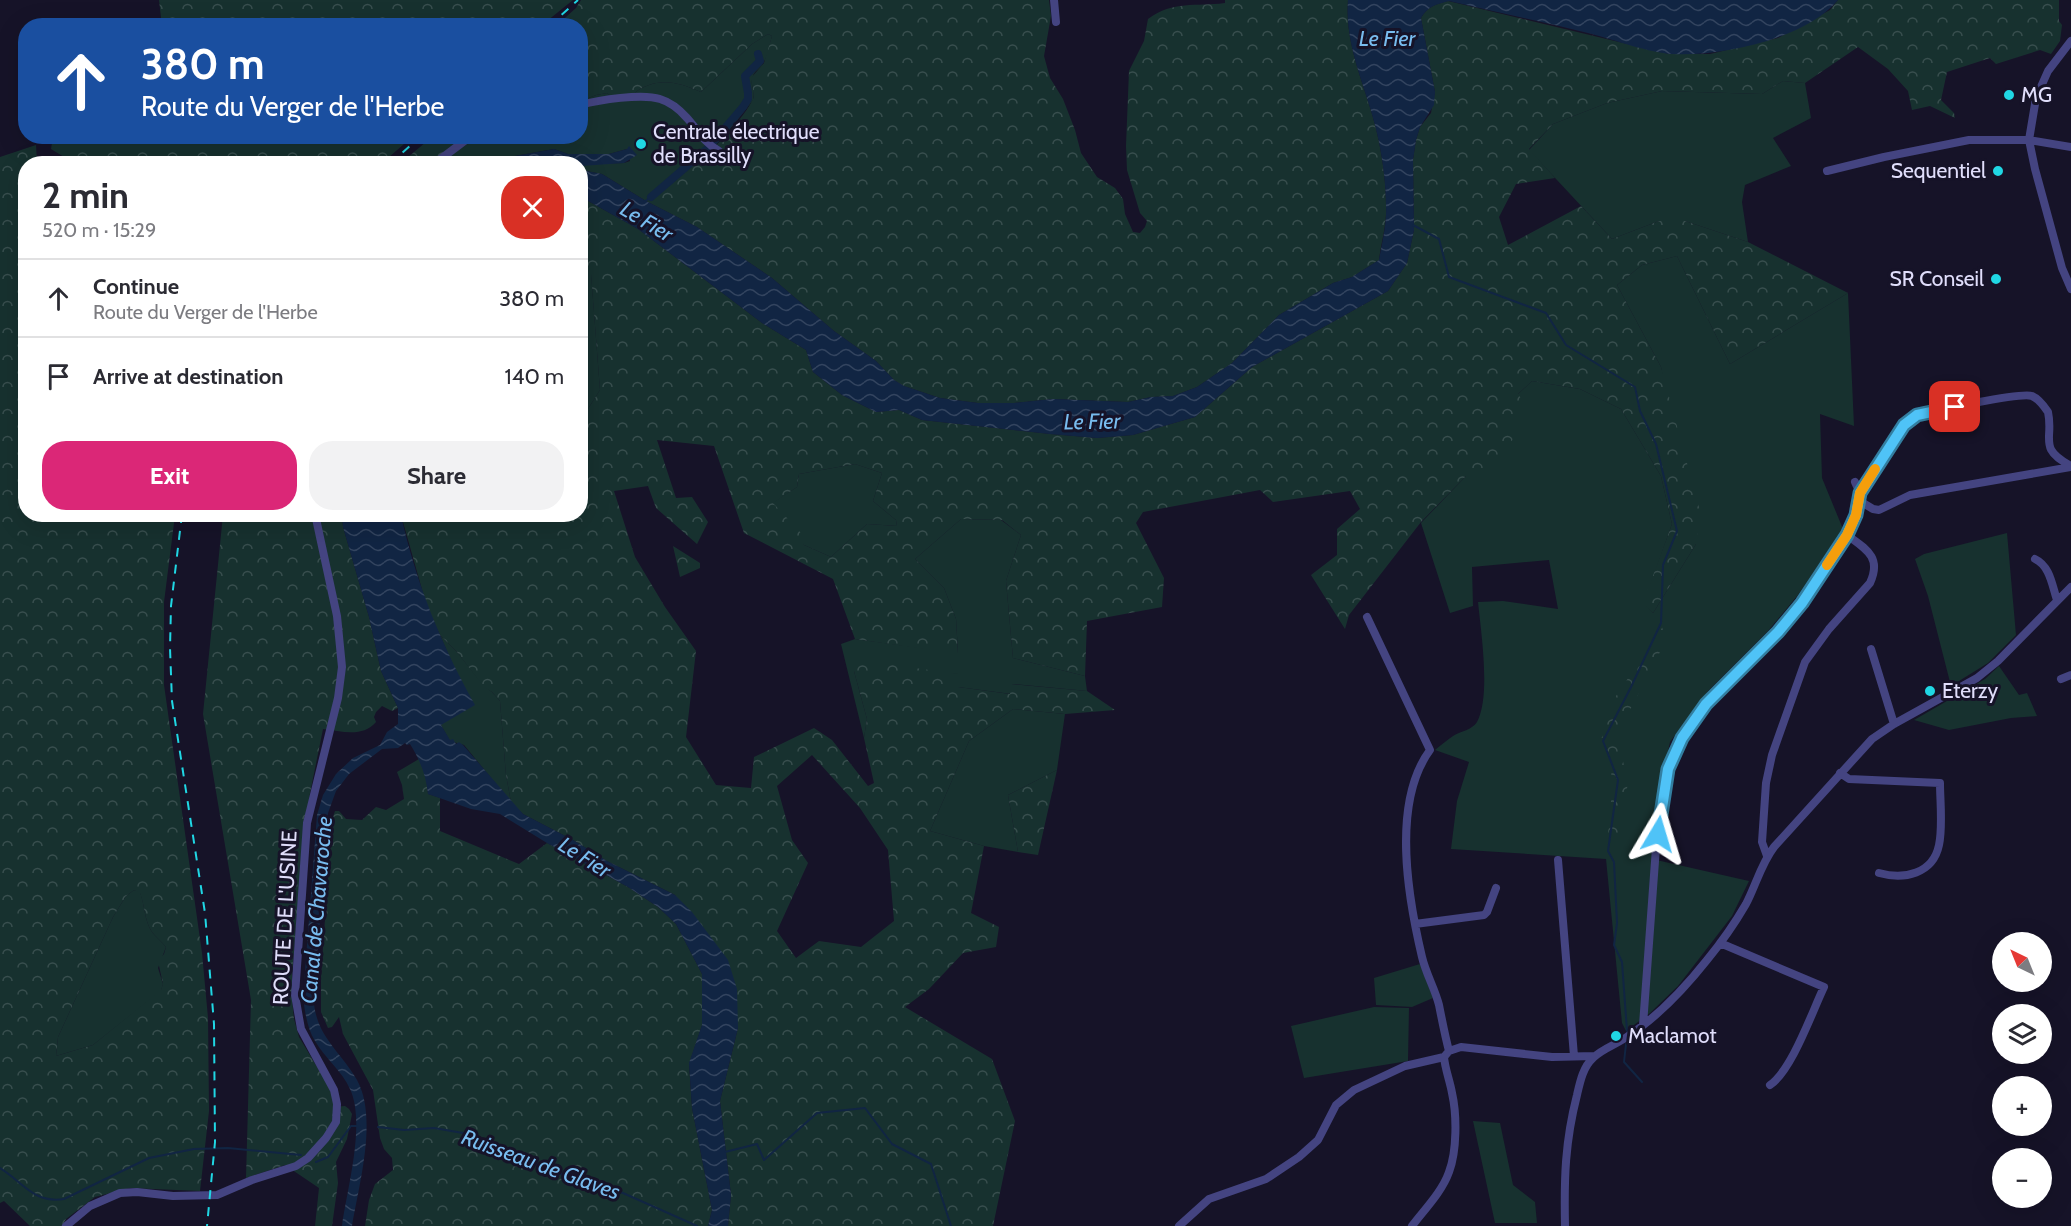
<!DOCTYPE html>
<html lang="en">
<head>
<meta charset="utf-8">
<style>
  body { margin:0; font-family:Cabin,sans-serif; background:#f2f2f3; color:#2b2b33; height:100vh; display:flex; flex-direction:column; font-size:22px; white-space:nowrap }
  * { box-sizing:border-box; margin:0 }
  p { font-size:20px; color:#7c7c81 }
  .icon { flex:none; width:33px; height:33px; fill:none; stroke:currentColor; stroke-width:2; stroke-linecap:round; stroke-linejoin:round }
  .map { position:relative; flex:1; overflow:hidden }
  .sheet { position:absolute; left:18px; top:156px; width:570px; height:366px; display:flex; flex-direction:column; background:#fff; border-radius:24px; box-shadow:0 6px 24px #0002 }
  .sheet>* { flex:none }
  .top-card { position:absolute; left:18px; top:18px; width:570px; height:126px; border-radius:24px; box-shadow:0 6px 24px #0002; background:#1a4fa0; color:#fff; overflow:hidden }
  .needle { width:39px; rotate:317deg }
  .controls { position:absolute; left:1992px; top:932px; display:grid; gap:12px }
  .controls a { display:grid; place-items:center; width:60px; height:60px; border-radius:50%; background:#fff; box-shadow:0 6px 24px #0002; font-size:30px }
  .pin { position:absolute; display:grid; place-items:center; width:51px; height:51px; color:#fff; margin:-26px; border-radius:12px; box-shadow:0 3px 9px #0006 }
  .me { position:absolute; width:66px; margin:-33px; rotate:7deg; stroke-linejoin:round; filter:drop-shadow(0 0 4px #0008) }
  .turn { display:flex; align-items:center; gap:21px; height:126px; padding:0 24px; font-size:27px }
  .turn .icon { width:78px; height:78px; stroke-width:2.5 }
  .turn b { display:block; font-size:42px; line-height:51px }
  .round { display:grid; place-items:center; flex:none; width:63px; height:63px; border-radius:24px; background:#f2f2f3 }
  .overview { display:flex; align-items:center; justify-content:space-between; height:102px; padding:0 24px }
  h1 { font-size:36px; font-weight:700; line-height:45px }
  .primary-button { display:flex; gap:12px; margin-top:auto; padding:12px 24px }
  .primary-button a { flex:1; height:69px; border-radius:24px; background:#db2777; color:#fff; font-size:24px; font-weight:700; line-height:69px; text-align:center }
  .primary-button a+a { background:#f2f2f3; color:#2b2b33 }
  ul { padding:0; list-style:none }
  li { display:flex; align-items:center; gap:18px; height:78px; padding:0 24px; border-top:2px solid #e1e1e2 }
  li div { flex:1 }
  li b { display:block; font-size:22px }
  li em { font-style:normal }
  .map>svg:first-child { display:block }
  .green { fill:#17312f }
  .forest { fill:url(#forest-crowns); fill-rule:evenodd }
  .water { fill:url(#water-waves) }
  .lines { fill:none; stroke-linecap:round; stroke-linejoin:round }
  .stream { stroke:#112543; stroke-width:2 }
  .canal { stroke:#112543; stroke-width:8 }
  .minor { stroke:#444481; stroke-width:8 }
  .rail { stroke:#20d7e4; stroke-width:2; stroke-dasharray:9 8; stroke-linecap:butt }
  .route-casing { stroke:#337fa1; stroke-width:15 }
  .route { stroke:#4fc3f7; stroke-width:10 }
  .slow { stroke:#f59e0b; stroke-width:10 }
  .poi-dot { fill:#20d7e4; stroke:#161328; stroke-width:2 }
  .labels { text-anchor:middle; stroke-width:6; stroke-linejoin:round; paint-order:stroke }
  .poi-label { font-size:21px; fill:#e0defb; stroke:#161328; text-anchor:start }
  .street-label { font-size:21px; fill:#e0defb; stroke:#161328 }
  .water-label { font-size:22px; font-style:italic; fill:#78bcef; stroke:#161328 }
</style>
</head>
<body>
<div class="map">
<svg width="2071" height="1226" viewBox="0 0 2071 1226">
  <defs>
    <pattern id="forest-crowns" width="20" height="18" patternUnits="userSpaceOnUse" patternTransform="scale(1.5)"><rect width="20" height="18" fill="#17312f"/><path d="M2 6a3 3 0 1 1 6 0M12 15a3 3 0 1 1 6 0" fill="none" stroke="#384e4e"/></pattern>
    <pattern id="water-waves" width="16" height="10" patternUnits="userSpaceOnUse" patternTransform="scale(1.5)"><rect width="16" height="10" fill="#112543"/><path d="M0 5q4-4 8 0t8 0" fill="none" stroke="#33445f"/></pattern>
  </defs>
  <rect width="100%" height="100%" fill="#161328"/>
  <path class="green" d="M 768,34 L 772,36 C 769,46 768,57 762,65 C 759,69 754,72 753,76 C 749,85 756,92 753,100 C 724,139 689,177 646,201 L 602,174 L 581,170 L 581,166 L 585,164 L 624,163 L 630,161 L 627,149 L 609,154 L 568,154 L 554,149 L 476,163 L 428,164 L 468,137 L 580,136 L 581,101 L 596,95 L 607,93 C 612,97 618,103 624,100 C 630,99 635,92 640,89 C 662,77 680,83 701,92 L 752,44 Z
    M 1783,81 L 1805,83 L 1811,118 L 1773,138 L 1791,166 L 1745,185 L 1742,202 L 1748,242 L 1685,221 L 1659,221 L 1612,239 L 1529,150 L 1553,124 L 1607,103 L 1662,91 L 1762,94 Z
    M 1677,256 L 1730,364 L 1848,293 L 1854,426 L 1820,414 L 1822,478 L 1843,529 L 1798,595 L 1768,631 L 1708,691 L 1670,742 L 1663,774 L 1652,859 L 1749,881 L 1732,916 L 1678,986 L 1650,1013 L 1626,1031 L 1622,1023 L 1606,859 L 1451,849 L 1457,801 L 1469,762 L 1435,750 C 1441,745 1447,740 1453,736 C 1461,731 1472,730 1477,722 C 1491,696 1481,632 1478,602 L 1503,601 L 1558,609 L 1549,560 L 1472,567 L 1473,606 L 1450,613 L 1421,523 L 1466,476 L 1516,413 L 1518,394 L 1532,381 L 1580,389 L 1621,409 L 1661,476 L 1672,524 L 1644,603 L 1653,613 L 1696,544 L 1661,367 L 1617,285 L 1642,265 Z
    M 581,273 L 591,273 L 600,390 L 581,420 Z
    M 855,464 L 882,473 L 873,501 L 896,520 L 897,526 L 867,524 L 831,557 L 804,545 L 772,503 L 797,487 L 799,474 Z
    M 961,519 L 1001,520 L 1021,535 L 1006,581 L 1013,658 L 1085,676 L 1087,691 L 1012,684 L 1011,694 L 958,687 L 958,674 L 854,671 L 867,719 L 864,738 L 841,644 L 855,639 L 958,653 L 956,619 L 944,588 L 915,559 Z
    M 2007,533 L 2016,635 L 1988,663 L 1951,686 L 1928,596 L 1915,559 L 1924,554 Z
    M 440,635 L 457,652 L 484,686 L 492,692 L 500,701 L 506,775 L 511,802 L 464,745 L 450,741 L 441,725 L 453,665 Z
    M 1999,666 L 2019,695 L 2027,693 L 2037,716 L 2011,718 L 1949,730 L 1914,720 L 1985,679 Z
    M 1013,709 L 1065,714 L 1057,770 L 1008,795 L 1018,852 L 984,846 L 930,831 L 969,741 Z
    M 134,890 L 140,892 C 145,905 144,920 152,932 C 156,937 162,942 166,947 L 158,968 L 163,984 L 161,991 L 93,1045 L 56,1056 L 58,1037 L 113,917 L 126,896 Z
    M 1420,964 L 1433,998 L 1412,1007 L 1376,1005 L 1374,978 Z
    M 1374,1007 L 1409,1008 L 1408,1061 L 1304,1078 L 1291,1026 Z
    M 1473,1121 L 1500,1123 L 1513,1185 L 1535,1202 L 1537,1223 L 1495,1223 Z"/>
  <path class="forest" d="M 159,0 L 573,0 L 542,25 L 162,26 Z
    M 581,0 L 1049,0 L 1051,16 L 1044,56 L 1050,78 L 1063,99 L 1075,130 L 1081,153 L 1097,177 L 1115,188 L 1123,199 L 1125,214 L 1133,232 L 1140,233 L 1145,227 L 1147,221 L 1140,213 L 1127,170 L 1126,146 L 1129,71 L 1144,41 L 1148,19 C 1174,0 1195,7 1225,3 L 1225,0 L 1348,0 C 1344,50 1370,94 1379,142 C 1383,162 1386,185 1386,206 C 1387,224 1381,243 1379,260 L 1352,277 L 1333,283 L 1279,315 L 1232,363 L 1197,387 L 1173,396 L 1151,397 L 1128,402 L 1053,399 L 1014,403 L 978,403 L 940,398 L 904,386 L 894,380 L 876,361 L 834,331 L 772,278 L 697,227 L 646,201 C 678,183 739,130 754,97 L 751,78 L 764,63 L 772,36 L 768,34 L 752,44 L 701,92 C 680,83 662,77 640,89 C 635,92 630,99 624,101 C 618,103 612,97 607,93 L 596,95 L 581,101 L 580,26 L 556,26 L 576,8 Z
    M 1838,0 L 2059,0 L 2059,21 L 2062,25 L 2060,41 L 2051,54 L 2040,50 L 1996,64 L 1990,58 L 1947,72 L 1941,100 L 1954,113 L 1955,118 L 1930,106 L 1912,110 L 1908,91 L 1888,69 L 1858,47 L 1805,83 L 1783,81 L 1762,94 L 1662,91 L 1607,103 L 1553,124 L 1529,149 L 1555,178 L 1516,184 L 1499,217 L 1508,245 L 1581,206 L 1612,239 L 1659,221 L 1685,221 L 1748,242 L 1848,293 L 1730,364 L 1677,256 L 1642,265 L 1617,285 L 1661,367 L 1700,511 L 1696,544 L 1653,613 L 1643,603 L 1672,524 L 1661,476 L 1621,409 L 1580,389 L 1532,381 L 1518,394 L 1532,414 L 1516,413 L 1516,434 L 1491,475 L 1466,476 L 1421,522 L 1349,615 L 1345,629 L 1311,575 L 1337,555 L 1337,529 L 1360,509 L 1350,491 L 1273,502 L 1260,490 L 1143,512 L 1136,523 L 1164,578 L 1162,607 L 1087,621 L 1085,676 L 1013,658 L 1006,581 L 1021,535 L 1002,520 L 961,519 L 915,559 L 944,588 L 956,619 L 958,654 L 855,639 L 833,579 L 744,533 L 714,446 L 657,440 L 676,498 L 692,497 L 708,522 L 697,544 L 656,508 L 648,486 L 614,491 L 635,557 L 665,607 L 696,651 L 686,737 L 716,785 L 751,788 L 754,757 L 814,728 L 832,740 L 868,786 L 874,783 L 864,738 L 867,719 L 854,671 L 858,660 L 958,674 L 958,687 L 1010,694 L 1011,684 L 1087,691 L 1115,710 L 1065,714 L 1013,709 L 969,741 L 930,831 L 984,846 L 971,913 L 999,927 L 996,947 L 963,953 L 929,989 L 905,1007 L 992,1059 L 1015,1121 L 993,1226 L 728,1226 L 731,1195 L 720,1101 L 738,1028 L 675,895 L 607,861 L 573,840 L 523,814 L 511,802 L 506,775 L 500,701 L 492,692 L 484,687 L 457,652 L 440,635 L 427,607 L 401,515 L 580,514 L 581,420 L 600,390 L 591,274 L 581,273 L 581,197 L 638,229 L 762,323 L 806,350 L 813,372 L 842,395 L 876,412 L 899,410 L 922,420 L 1050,434 L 1097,438 L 1133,435 L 1195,417 L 1252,367 L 1388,291 L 1407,263 L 1414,230 L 1413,160 L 1416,140 L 1420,127 L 1431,113 L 1435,92 L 1421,18 C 1427,7 1436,4 1448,1 L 1669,54 L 1710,54 L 1778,38 L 1830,10 ZM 855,464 L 882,473 L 873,501 L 896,520 L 897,526 L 867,524 L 831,557 L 804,545 L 801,533 L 773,503 L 797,487 L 799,474 ZM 812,755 L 860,808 L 888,850 L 894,921 L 861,947 L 819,941 L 796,958 L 777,931 L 808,863 L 792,840 L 777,786 Z
    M 53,137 L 53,136 L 412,137 L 381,164 L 74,163 L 51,149 Z
    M 432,137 L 468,137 L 428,163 L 401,163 Z
    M 36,145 L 37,163 L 26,164 L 26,514 L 175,515 L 164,602 L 164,685 L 202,953 L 208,1018 L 209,1111 L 200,1191 L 130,1188 L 95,1197 L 66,1219 L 62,1226 L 30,1226 L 4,1201 L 0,1203 L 0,157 ZM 134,890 L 140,893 C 145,905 144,920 152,932 C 156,937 162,942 166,947 L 164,954 L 158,961 L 163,984 L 161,990 L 93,1045 L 56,1056 L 58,1037 L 113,917 L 126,896 Z
    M 223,515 L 342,515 L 343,527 L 369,617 L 381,671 L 398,708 L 392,711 L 382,706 L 376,712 L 374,717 L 376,722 C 362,738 342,731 323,729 L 310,793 L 303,840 L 292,975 L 292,1000 L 294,1019 L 299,1037 L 331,1090 L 335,1107 L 345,1106 L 349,1109 L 352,1114 L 347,1139 L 336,1162 L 338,1183 L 332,1226 L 315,1226 L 319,1188 L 285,1165 L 246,1178 L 251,1000 L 203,714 Z
    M 673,546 L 700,563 L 700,568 L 680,577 Z
    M 1666,622 L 1660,652 L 1617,735 L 1628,783 L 1618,836 L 1608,834 L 1613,779 L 1600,743 L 1614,699 Z
    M 419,759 L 426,777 L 428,794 L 440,798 L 440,831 L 519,864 L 547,843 L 628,887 L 658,907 L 676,924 L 702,974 L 702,1025 L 689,1064 L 692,1108 L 712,1210 L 708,1226 L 365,1226 L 369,1200 L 375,1184 L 393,1170 L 392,1158 L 384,1149 L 380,1138 L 373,1090 L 343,1034 L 339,1017 L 332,1027 L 328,1028 L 321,1012 L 321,976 L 332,820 L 335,811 L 339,811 L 346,819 L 362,820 L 376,807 L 386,810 L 404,799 L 402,785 L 397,772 Z
    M 1057,770 L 1038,855 L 1018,852 L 1008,795 Z"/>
  <path class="water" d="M 1348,0 L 1838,0 C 1806,39 1720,57 1672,54 C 1651,53 1614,40 1592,34 C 1544,22 1496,12 1449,1 C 1436,4 1427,7 1421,18 L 1435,92 L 1434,105 L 1420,127 L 1416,140 L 1413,160 L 1414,230 L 1407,263 L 1388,291 L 1252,367 L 1195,417 L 1133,435 L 1097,438 L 1050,434 L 922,420 L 899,410 L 876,412 L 842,395 L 813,372 L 806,350 L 762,323 L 638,229 L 581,197 L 581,170 L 602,174 L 646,201 L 697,227 L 772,278 L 834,331 L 876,361 L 894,380 L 904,386 L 940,398 L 978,403 L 1014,403 L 1053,399 L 1128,402 L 1151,397 L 1173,396 L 1197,387 L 1232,363 L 1279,315 L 1333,283 L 1352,277 L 1379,260 C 1382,243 1387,224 1386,206 C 1386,185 1383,162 1379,142 C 1370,94 1344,50 1348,0 Z
    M 629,146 L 637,155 L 624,163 L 581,166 L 580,164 L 476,163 L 554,149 L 568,154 L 609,154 L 627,149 Z
    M 342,515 L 401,515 C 416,583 441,644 475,705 L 441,725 L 450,740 L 453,739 L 456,744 L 459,742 L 463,745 L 523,814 L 573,840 L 607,861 L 675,895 L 692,912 L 728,960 L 737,989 L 738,1028 L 720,1101 L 731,1195 L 728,1226 L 708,1226 L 712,1210 L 692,1108 L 689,1063 L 702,1025 L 702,974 L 676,924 L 658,907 L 628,887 L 547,843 L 500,814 L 471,809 L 428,794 C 426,775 420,760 410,744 L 407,745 L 405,743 L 398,748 L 382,749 L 349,774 L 336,791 L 328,813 L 314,1004 C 318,1038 341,1052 357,1080 C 378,1118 359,1184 352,1226 L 342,1226 C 347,1189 366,1123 350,1089 C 342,1071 325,1058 315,1041 C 307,1028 305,1012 303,997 L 317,815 L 323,795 L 336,774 L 353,758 L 380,745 L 387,732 L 398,724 L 398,708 L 381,671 L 369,617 L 343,527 Z"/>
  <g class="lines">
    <path class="stream" d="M 644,202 L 651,197
      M 1413,225 L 1439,239 L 1449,277 L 1546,313 L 1566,345 L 1635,387 L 1640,411 L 1656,444 L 1677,531 L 1663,565 L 1661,623 L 1631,687 L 1603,741 L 1618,780 L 1608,851 L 1614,862 L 1617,923 L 1614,945 L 1622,962 L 1627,1031
      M 1626,1044 L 1624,1062 L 1642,1082
      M 378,1127 L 404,1130 L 434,1128 L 463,1133 L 482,1145 L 510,1150 L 521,1158 L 566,1176 L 623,1193 L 697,1226
      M 725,1152 L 757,1144 L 764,1160 L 817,1113 L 865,1108 L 892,1144 L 931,1164 L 951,1226
      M 316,1162 L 328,1157 L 351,1126 L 360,1126
      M 0,1168 C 23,1182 34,1204 64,1199 L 149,1158 L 194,1149 L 228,1148 L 301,1155"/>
    <path class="canal" d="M 651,197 L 708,148 L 743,107 L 748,99 L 748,93 L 745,76 L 760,61 L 758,54"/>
    <path class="minor" d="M 1054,0 L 1056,22
      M 2071,41 L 2048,71 L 2036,98 L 2029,140 L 2035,169 L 2062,268 L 2071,289
      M 580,105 C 599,100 642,93 660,99 C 670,102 680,110 687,118 C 698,130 703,142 719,151
      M 434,164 L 471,136
      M 1827,171 L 1884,157 L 1969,140 L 2029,140 L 2071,147
      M 1855,482 L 1860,493
      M 1858,500 L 1860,493 C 1875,469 1893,430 1917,415 C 1934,411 2020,392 2032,396 C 2039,399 2044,406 2048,412 C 2054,439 2037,448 2071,466
      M 2035,559 C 2050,566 2052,585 2057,600
      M 1367,617 L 1430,750 C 1391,803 1408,898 1422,957 C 1426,974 1435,989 1439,1005 C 1442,1020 1445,1036 1449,1051
      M 1871,649 L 1894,724
      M 2061,679 L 2071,675
      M 1840,773 L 1849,779 L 1940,783 C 1940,801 1943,827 1939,845 C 1933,874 1904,880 1879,873
      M 1767,856 L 1762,842 L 1766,783 L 1772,755 L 1805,662 L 1829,629 L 1870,583 C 1882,557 1866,549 1847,535
      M 1558,860 L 1574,1056
      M 1415,924 L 1484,915 L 1487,912 L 1496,888
      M 1720,943 L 1824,987 C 1812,1012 1792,1070 1770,1085
      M 1643,1025 L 1657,834 C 1661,801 1665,765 1683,737 C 1708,696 1746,667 1778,632 C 1797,611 1812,588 1827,565 C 1841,544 1854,525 1858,500 L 1873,509 L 1879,510 L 1910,495 L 2071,467
      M 66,1226 L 90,1206 L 120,1193 L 137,1192 L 173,1196 L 217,1195 L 252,1180 L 296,1166 L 308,1158 L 326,1138 L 336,1122 L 337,1104 L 334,1090 L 301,1029 L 295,995 L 307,823 L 338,698 L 342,667 L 337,616 L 315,514
      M 1179,1226 L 1209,1199 L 1266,1179 L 1299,1157 L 1318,1140 L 1336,1105 L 1354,1090 L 1405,1066 L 1444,1057
      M 1412,1226 C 1424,1210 1442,1192 1449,1172 C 1457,1151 1457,1115 1452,1093 C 1450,1081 1445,1069 1444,1057 L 1449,1051 L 1461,1047 L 1552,1057 L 1594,1056
      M 1565,1226 C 1564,1178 1565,1142 1577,1095 C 1580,1082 1583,1067 1593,1058 C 1603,1048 1618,1044 1628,1036 C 1659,1016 1684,989 1707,960 C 1721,943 1735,923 1746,904 C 1756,885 1761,864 1774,847 L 1872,739 L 1894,724 L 1977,678 L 1998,661 L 2071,587"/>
    <path class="rail" d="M 549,26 L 578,0
      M 390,164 L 421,136
      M 182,514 L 171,606 L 170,648 L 172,701 L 205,913 L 214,1024 L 215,1142 L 207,1226"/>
  </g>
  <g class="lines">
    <g class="route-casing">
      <path id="route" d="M 1658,834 L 1668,769 L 1682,738 L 1706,704 L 1778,632 L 1802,603 L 1847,535 L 1856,515 L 1860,493 L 1904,425 L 1917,415 L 1955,407"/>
    </g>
    <use href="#route" class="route"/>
    <path class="slow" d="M 1827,565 L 1847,535 L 1856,515 L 1860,493 L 1875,469"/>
  </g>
  <g class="poi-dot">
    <circle cx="2009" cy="95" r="6"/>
    <circle cx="641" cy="144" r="6"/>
    <circle cx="1998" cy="171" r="6"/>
    <circle cx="1996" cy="279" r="6"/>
    <circle cx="1930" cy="691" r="6"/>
    <circle cx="1616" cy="1036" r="6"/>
  </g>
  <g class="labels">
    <g class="poi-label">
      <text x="2021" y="102">MG</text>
      <text x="653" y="139">Centrale électrique<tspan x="653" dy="24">de Brassilly</tspan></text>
      <text x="1986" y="178" text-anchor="end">Sequentiel</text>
      <text x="1984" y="286" text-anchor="end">SR Conseil</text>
      <text x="1942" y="698">Eterzy</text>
      <text x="1628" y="1043">Maclamot</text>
    </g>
    <g class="street-label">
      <text transform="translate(285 918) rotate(-87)" y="7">ROUTE DE L'USINE</text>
    </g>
    <g class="water-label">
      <text x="1387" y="46">Le Fier</text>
      <text transform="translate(647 221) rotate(31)" y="8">Le Fier</text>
      <text transform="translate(1092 421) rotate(-1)" y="8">Le Fier</text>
      <text transform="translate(585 857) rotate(32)" y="8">Le Fier</text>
      <text transform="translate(316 910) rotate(-85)" y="8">Canal de Chavaroche</text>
      <text transform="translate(541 1164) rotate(20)" y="8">Ruisseau de Glaves</text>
    </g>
  </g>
</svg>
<div class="controls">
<a><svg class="needle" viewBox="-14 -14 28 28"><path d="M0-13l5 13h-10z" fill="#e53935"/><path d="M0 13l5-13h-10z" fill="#7c7c81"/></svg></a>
<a><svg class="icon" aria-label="layers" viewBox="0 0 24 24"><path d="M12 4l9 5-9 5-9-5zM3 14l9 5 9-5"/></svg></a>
<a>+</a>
<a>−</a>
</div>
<div class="pin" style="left:1955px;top:407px;background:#d93025"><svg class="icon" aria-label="arrive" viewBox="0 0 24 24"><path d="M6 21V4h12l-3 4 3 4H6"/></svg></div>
<svg class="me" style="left:1658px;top:834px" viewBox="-20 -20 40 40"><path d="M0-17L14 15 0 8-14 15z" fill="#4fc3f7" stroke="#fff" stroke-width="4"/></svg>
<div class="top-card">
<div class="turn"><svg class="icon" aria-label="ahead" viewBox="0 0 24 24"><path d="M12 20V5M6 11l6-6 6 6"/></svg><div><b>380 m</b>Route du Verger de l'Herbe</div></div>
</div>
<section class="sheet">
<div class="overview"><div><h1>2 min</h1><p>520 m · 15:29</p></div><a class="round" style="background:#d93025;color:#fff"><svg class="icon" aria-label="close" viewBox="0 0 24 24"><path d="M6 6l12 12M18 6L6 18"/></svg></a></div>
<ul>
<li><svg class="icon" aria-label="ahead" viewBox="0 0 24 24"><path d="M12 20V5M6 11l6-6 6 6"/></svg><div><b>Continue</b><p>Route du Verger de l'Herbe</p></div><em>380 m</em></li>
<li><svg class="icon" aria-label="arrive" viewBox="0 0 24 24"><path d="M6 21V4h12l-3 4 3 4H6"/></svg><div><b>Arrive at destination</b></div><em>140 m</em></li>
</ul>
<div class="primary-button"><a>Exit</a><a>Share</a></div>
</section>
</div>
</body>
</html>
